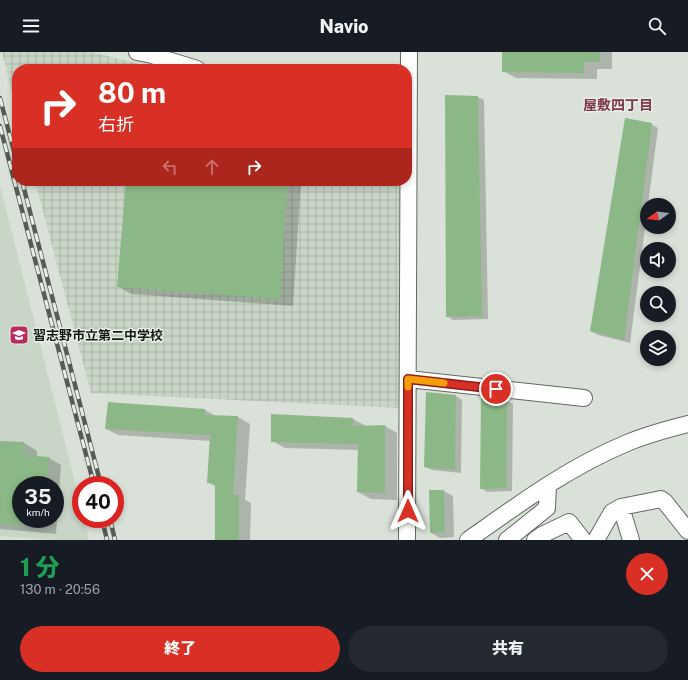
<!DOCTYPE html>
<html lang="ja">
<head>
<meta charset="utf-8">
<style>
  body { margin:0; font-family:"Public Sans","Noto Sans JP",sans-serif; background:#242831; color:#f1f3f6; height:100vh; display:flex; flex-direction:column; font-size:15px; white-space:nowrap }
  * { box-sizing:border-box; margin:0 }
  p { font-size:13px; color:#9ea1a6 }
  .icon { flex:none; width:22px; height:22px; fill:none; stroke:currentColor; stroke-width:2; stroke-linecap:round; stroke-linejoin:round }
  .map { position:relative; height:488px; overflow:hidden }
  .side { display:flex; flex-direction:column; background:#171b24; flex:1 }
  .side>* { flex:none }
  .hud { position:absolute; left:12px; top:12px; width:400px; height:122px; border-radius:16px; box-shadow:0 2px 6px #0003; background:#d93025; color:#fff; overflow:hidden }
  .needle { width:26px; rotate:255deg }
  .buttons { position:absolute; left:640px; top:146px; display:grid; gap:8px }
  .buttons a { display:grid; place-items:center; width:36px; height:36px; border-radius:50%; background:#171b24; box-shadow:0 2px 6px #0003; font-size:20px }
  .speed { position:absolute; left:12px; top:424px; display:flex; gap:8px; font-size:20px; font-weight:700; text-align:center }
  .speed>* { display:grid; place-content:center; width:52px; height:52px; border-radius:50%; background:#171b24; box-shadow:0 2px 6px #0003; line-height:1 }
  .speed small { font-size:10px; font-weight:400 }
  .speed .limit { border:6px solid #d22; background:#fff; color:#111 }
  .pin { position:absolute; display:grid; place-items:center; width:34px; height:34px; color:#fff; margin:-17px; border:2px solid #fff; border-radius:50%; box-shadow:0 1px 4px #0007 }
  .me { position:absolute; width:44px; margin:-22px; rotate:0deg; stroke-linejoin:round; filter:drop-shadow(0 0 3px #0008) }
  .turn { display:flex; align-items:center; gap:14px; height:84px; padding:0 20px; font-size:18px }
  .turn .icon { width:52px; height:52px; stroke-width:2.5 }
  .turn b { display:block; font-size:28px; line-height:34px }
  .lanes { display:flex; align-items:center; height:38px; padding:0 20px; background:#0003; justify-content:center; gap:20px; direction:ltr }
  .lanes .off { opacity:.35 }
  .round { display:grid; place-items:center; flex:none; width:42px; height:42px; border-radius:21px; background:#242831 }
  .head { display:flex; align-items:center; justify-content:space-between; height:68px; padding:0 20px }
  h1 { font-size:24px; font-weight:800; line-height:30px; color:#1e9e55 }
  .action { display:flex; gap:8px; margin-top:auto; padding:8px 20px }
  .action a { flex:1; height:46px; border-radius:24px; background:#d93025; color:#fff; font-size:16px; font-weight:800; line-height:46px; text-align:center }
  .action a+a { background:#242831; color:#f1f3f6 }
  header { display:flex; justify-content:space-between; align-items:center; height:52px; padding:0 20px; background:#171b24; font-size:18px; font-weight:800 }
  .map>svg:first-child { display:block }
  .built { fill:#c9d6c7; fill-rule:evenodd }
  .industrial { fill:url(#industrial-grid) }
  .shadow { fill:#0003; fill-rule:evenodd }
  .building { fill:#8bb886 }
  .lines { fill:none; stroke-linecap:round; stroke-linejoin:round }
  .minor-casing { stroke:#626961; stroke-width:18 }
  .minor { stroke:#fff; stroke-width:16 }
  .rail-casing { stroke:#565b56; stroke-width:4.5 }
  .rail { stroke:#e6eee5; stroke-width:3; stroke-dasharray:9; stroke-linecap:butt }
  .route-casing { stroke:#8d1f18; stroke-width:10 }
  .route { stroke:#d93025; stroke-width:7 }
  .slow { stroke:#f59e0b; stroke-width:7 }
  .labels { text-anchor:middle; stroke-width:3; stroke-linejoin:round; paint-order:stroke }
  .poi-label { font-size:13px; font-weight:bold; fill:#161916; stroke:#e6eee5; text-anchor:start }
  .neighbourhood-label { font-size:14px; font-weight:bold; fill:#7f384a; stroke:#e6eee5 }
</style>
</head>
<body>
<header><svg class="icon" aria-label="menu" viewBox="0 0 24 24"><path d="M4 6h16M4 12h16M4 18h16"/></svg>Navio<svg class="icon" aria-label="search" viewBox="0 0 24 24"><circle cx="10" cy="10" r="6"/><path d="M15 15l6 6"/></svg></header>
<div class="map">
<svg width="688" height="488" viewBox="0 0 688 488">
  <defs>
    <pattern id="industrial-grid" width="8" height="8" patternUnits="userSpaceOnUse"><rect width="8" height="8" fill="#c9d6c7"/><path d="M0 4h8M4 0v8" fill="none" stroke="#acb7aa"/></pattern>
  </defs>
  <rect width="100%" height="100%" fill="#d9e1d8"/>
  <path class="built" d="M 0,133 L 81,455 L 81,467 L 84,467 L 89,488 L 53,488 L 0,484 ZM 21,433 L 55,433 L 55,467 L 21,467 Z"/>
  <path class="industrial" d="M 2,0 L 92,0 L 159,17 L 17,17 L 17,61 Z
    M 35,129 L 401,129 L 401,356 L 91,341 Z"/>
  <path class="shadow" d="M 503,0 L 612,0 L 612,17 L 597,17 L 597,27 L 516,26 L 503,19 Z
    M 478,45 L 484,48 L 488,267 L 453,268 L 447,264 Z
    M 651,72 L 658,76 L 630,291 L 598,283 L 591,279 Z
    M 127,129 L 301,129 L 293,254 L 131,242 L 118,234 Z
    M 456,344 L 462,348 L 461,421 L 432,418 L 425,415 Z
    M 506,348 L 513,352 L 512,439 L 487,440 L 481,436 Z
    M 205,358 L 216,364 L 238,365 L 250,372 L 245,448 L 251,451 L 250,488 L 216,488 L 216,435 L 208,430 L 210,389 L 118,383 L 106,377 Z
    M 353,367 L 366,374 L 385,374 L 397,381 L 397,448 L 371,447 L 358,440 L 359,398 L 285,396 L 272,389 Z
    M 0,390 L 24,391 L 37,399 L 37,405 L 49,406 L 61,413 L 56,482 L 0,477 ZM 21,433 L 55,433 L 55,467 L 21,467 Z
    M 444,439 L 453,444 L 454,485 L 440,486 L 431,481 Z"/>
  <path class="building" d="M 502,0 L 600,0 L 600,10 L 584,10 L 584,21 L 502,20 Z
    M 445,43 L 478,44 L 482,264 L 446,265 Z
    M 625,66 L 652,71 L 624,288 L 590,279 Z
    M 126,129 L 288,129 L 280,247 L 117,235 Z
    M 426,340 L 456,343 L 455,418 L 424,415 Z
    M 481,344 L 507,347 L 506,436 L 480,437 Z
    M 108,350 L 205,357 L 205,363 L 238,364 L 233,443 L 239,443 L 239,488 L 215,488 L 215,432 L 207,431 L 210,383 L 105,377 Z
    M 271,362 L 353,366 L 353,374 L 385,373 L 385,441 L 357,440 L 358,392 L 271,390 Z
    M 0,389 L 24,390 L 24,403 L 49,405 L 47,433 L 21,433 L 21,474 L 0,472 Z
    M 429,438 L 444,438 L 445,480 L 430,481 Z"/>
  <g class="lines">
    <g class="minor-casing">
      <path id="minor" d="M 137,0 L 152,3 L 197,17
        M 408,327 L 584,346
        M 621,455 L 631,488
        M 407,488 L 409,0
        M 468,488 C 519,452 569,415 627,391 C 646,383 668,377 688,372
        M 507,488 L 547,456 L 548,433
        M 535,488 L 542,483 L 569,470 L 583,488
        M 596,488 L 612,460 L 621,455 L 661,447 L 665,450 L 688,479"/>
    </g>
    <use href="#minor" class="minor"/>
    <g class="rail-casing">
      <path id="rail" d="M 0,46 L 17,111
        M 0,74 L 94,433
        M 22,129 L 101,433
        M 102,467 L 107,488
        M 110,467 L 115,488"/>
    </g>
    <use href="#rail" class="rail"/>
  </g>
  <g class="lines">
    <g class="route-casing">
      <path id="route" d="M 408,459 L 408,327 L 496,337"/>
    </g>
    <use href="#route" class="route"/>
    <path class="slow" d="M 408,335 L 408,327 L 444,331"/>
  </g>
  <defs>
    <g id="school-square" transform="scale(1)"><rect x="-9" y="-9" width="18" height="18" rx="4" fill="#ba2c5b" stroke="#e6eee5"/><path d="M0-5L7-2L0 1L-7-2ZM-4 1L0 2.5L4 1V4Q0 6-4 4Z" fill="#fff"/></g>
  </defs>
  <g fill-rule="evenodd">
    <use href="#school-square" x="19" y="283"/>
  </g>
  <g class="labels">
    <g class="poi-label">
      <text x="33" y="288">習志野市立第二中学校</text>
    </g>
    <g class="neighbourhood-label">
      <text x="618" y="58">屋敷四丁目</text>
    </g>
  </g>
</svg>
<div class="buttons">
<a><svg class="needle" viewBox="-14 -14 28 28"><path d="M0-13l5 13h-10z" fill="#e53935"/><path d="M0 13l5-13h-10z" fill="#9ea1a6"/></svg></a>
<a><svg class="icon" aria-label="sound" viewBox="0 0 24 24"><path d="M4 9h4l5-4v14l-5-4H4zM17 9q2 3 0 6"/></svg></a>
<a><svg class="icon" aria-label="search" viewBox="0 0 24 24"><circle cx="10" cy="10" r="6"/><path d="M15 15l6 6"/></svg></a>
<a><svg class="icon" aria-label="layers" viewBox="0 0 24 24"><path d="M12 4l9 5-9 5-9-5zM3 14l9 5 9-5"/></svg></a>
</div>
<div class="speed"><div>35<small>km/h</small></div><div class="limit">40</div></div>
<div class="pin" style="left:496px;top:337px;background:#d93025"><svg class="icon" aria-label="arrive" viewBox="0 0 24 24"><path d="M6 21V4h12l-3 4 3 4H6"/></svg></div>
<svg class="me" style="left:408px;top:459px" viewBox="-20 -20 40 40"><path d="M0-17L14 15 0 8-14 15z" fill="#d93025" stroke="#fff" stroke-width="4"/></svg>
<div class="hud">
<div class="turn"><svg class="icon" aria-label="right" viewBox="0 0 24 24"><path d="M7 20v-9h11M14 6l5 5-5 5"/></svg><div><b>80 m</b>右折</div></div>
<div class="lanes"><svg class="icon off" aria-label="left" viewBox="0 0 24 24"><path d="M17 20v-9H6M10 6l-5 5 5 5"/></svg><svg class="icon off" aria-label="ahead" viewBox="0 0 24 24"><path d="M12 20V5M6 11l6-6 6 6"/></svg><svg class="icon" aria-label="right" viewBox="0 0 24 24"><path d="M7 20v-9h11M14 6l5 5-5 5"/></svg></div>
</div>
</div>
<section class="side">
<div class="head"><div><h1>1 分</h1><p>130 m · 20:56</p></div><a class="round" style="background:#d93025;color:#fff"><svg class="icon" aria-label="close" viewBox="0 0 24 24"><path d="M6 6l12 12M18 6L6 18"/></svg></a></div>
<div class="action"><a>終了</a><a>共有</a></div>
</section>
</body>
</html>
